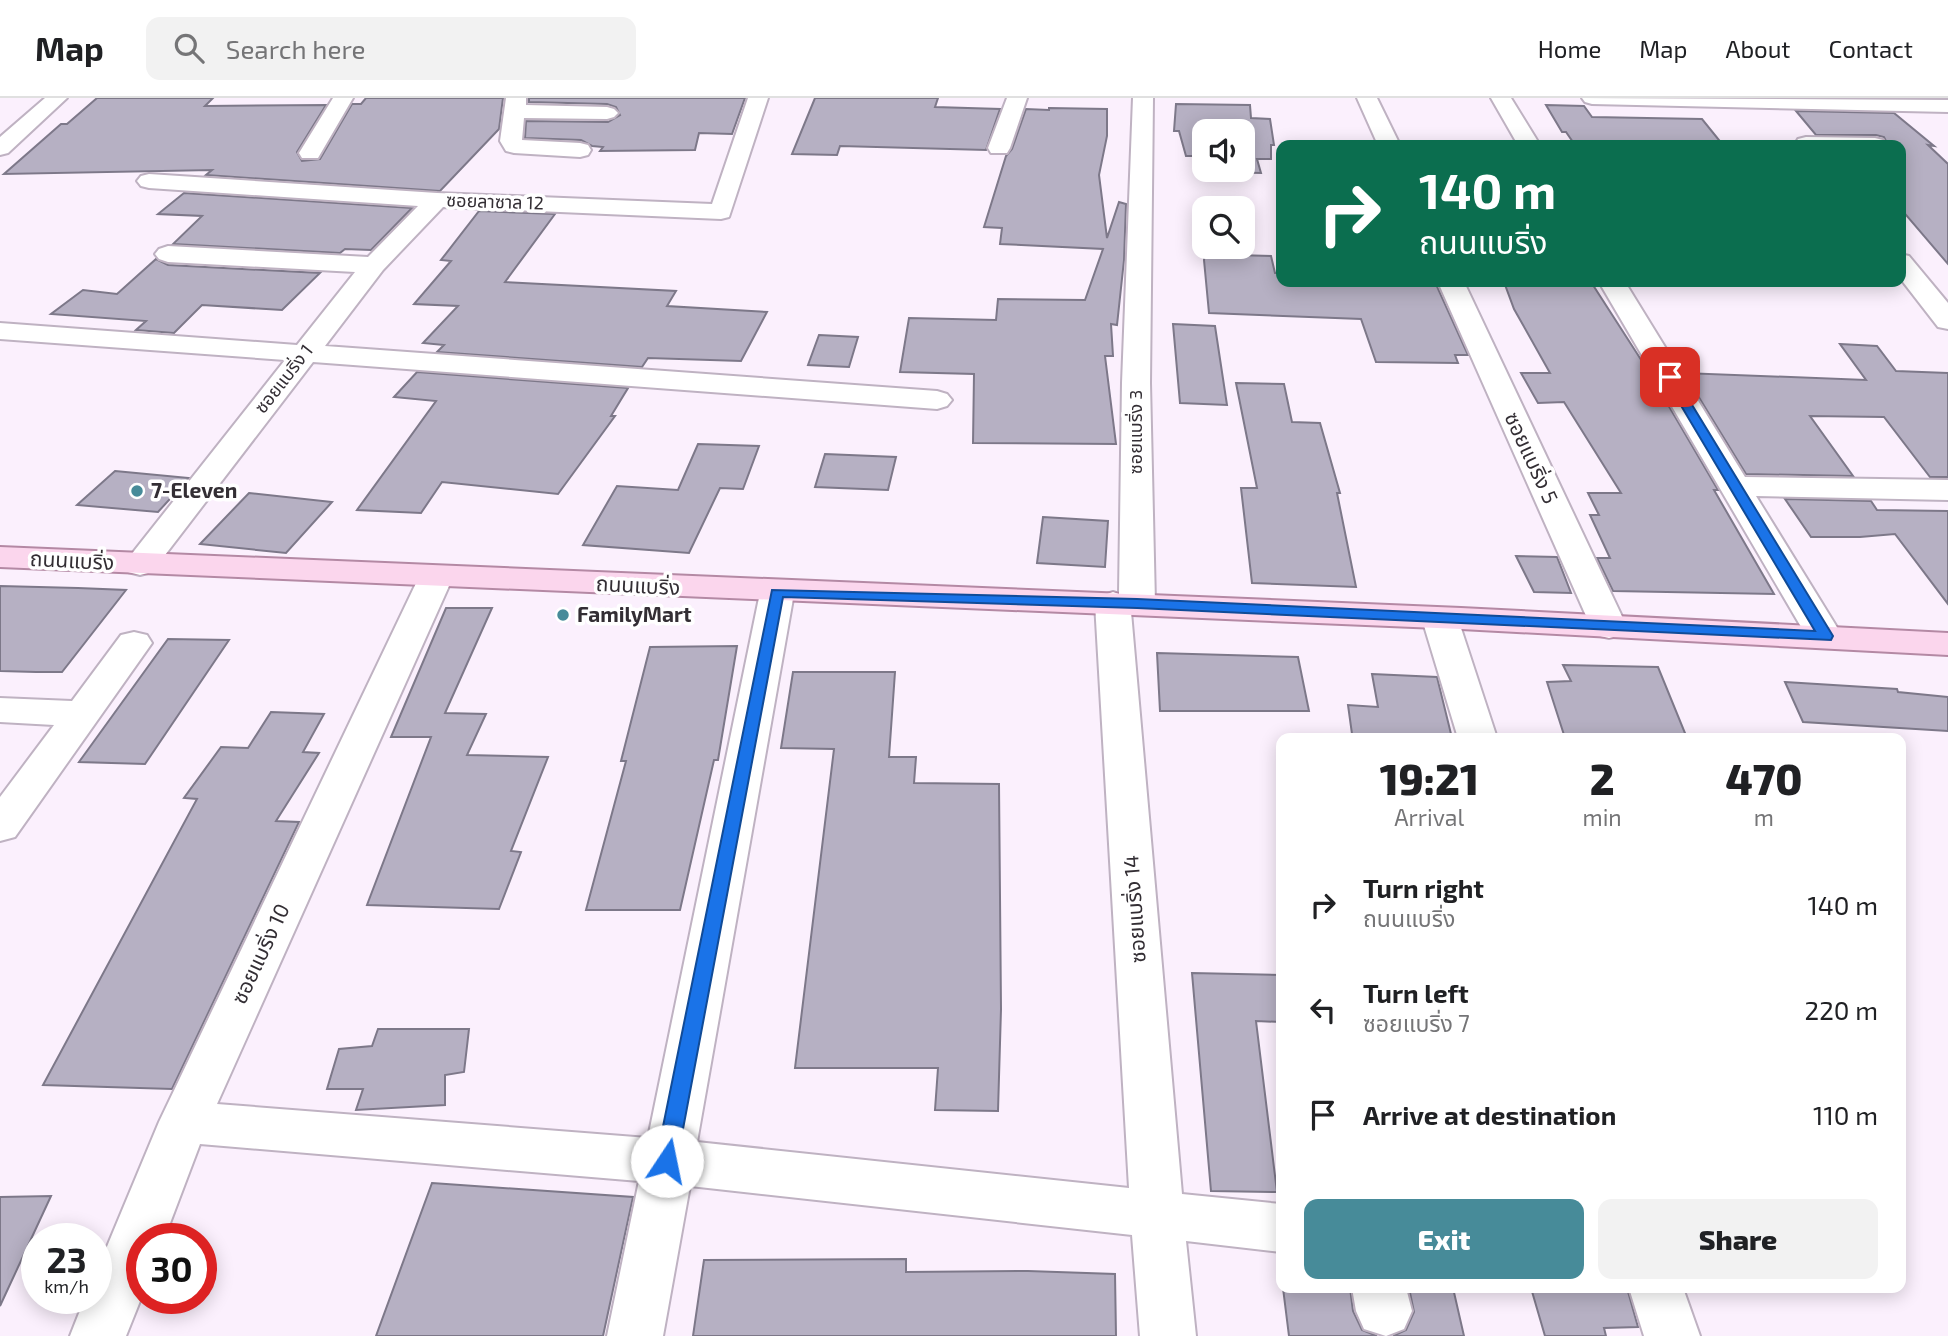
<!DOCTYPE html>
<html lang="en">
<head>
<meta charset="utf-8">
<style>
  body { margin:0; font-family:"Exo 2","Noto Sans Thai",sans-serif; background:#f2f2f2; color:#202124; height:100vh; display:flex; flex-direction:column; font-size:26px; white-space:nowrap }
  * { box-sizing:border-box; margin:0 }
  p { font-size:23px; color:#757577 }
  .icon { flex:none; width:38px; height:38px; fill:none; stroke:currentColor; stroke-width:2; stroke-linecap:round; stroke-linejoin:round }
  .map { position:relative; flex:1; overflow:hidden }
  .drawer { position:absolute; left:1276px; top:635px; width:630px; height:560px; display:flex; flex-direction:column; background:#fff; border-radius:14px; box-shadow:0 4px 18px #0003 }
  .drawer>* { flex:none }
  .hud { position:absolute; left:1276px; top:42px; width:630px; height:147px; border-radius:14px; box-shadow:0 4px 18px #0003; background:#0b6e4f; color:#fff; overflow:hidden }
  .fabs { position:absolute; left:1192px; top:21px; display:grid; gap:14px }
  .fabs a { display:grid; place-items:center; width:63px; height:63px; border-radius:14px; background:#fff; box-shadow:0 4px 18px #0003; font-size:35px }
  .speed { position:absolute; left:21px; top:1125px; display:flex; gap:14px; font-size:35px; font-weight:700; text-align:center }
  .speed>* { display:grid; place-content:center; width:91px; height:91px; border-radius:50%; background:#fff; box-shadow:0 4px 18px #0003; line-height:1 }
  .speed small { font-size:18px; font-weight:400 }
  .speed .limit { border:10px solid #d22; background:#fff; color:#111 }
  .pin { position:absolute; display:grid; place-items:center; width:60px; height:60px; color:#fff; margin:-30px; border-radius:14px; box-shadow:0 4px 10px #0006 }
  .me { position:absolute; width:77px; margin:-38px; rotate:11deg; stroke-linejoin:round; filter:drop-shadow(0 0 5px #0008) }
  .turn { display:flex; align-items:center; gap:24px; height:147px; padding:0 28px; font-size:32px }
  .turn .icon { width:91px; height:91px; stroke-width:2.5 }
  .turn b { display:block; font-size:49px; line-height:60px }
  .eta { display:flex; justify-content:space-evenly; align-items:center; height:119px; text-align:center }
  .eta b { font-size:42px; font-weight:800; line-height:49px }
  .primary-button { display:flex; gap:14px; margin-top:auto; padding:14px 28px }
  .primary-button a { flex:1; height:80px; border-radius:14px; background:#478b99; color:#fff; font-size:28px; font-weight:800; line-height:80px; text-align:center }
  .primary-button a+a { background:#f2f2f2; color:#202124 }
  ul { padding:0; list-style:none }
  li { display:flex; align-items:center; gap:21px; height:105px; padding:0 28px }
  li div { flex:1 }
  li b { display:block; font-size:26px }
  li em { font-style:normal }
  header { display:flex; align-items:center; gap:42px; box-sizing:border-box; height:98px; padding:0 35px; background:#fff; border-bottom:2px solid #e0e0e0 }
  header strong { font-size:33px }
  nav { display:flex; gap:38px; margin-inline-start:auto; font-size:24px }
  .search { width:490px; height:63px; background:#f2f2f2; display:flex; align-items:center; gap:18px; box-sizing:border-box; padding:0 24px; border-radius:14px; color:#757577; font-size:26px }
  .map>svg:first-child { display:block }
  .building { fill:#b6b0c3; stroke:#7d7889; stroke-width:2 }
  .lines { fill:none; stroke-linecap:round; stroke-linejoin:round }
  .minor-casing { stroke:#bfb2c2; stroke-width:4 }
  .major-casing { stroke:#b489a4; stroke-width:4 }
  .minor { fill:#fff; fill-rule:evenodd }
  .major { fill:#fbd6ed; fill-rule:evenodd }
  .route { fill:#1a73e8; stroke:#114b97; stroke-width:2 }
  .poi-dot { fill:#478b99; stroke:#fff; stroke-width:2.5 }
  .labels { text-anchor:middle; stroke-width:7; stroke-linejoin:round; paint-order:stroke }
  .far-street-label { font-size:18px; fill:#332e34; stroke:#fff }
  .street-label { font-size:21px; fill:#332e34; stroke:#fff }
  .poi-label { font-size:21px; font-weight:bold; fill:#332e34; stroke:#fff; text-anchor:start }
</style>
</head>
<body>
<header>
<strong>Map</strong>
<div class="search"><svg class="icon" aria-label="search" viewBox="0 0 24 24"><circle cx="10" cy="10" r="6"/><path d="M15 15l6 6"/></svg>Search here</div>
<nav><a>Home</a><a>Map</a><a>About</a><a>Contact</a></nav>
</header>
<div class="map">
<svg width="1948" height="1238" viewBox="0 0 1948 1238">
  <rect width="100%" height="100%" fill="#fbf0fd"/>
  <path class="building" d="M 97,0 L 213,0 L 205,8 L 326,7 L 297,54 L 302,63 L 320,61 L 352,6 L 361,6 L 366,0 L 503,0 L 499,31 L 440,93 L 206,77 L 212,72 L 4,76 L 61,26 L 67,26 Z
    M 529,0 L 745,0 L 732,36 L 699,35 L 695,52 L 600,53 L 603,49 L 592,48 L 581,42 L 525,40 L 526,23 L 608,24 L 620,17 L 616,9 L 607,6 L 529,4 Z
    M 815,0 L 938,0 L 935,9 L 1000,11 L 986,52 L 840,48 L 837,57 L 792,56 Z
    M 1176,6 L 1250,7 L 1251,20 L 1270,21 L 1274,47 L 1271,47 L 1271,61 L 1257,61 L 1261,75 L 1218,74 L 1242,72 L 1242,33 L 1204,33 L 1204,58 L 1186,58 L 1179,33 L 1174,33 Z
    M 1546,7 L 1584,8 L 1592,19 L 1702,21 L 1723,47 L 1575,47 L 1566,34 L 1562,34 Z
    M 1049,10 L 1107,11 L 1107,38 L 1099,77 L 1107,140 L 1119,104 L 1126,106 L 1124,162 L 1117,227 L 1111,226 L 1113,258 L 1105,258 L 1116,346 L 973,345 L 974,276 L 900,274 L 909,220 L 996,222 L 998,201 L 1085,202 L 1103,151 L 1000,146 L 1002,130 L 984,129 L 1006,58 L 1012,51 L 1026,11 L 1049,12 Z
    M 1796,13 L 1894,15 L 1934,48 L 1928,47 L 1948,66 L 1948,166 L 1900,110 L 1900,47 L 1888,47 L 1884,39 L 1876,37 L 1816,37 Z
    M 184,95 L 412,110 L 371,152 L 345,151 L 340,155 L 173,146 L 202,118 L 158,116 Z
    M 479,113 L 555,116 L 505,184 L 676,193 L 667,208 L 767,214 L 741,263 L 648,260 L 642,269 L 437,254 L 444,247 L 423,245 L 458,208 L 414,206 L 451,163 L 441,162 Z
    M 1206,149 L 1233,149 L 1235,157 L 1271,158 L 1275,175 L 1281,175 L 1281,184 L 1435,184 L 1468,257 L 1455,257 L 1458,265 L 1376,264 L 1361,221 L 1209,215 L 1204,162 Z
    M 156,161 L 168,167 L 320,175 L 282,212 L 202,207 L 174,235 L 136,232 L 146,223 L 51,216 L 83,192 L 117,196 Z
    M 1504,184 L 1591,184 L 1647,271 L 1718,392 L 1714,392 L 1774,496 L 1613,493 L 1597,460 L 1610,460 L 1590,417 L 1599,417 L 1588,395 L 1621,395 L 1564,304 L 1538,305 L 1521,275 L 1550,275 L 1514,211 Z
    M 1173,226 L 1215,228 L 1227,307 L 1180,305 Z
    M 819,237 L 858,239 L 849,269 L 808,267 Z
    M 1840,246 L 1877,248 L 1896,273 L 1948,275 L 1948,379 L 1930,379 L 1884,319 L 1810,318 L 1853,378 L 1746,376 L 1684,275 L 1866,282 Z
    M 417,274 L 628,290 L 611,318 L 615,318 L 558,396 L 442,384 L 421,415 L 357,412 L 436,303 L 394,299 Z
    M 1236,285 L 1284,286 L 1292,324 L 1320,325 L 1340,395 L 1337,395 L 1356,489 L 1252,485 L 1241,390 L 1257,390 Z
    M 698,346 L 759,348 L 743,391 L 720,390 L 689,455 L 583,447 L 617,388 L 678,392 Z
    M 825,356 L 896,359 L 888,392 L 815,389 Z
    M 115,373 L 189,380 L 158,414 L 77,407 Z
    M 249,395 L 332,404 L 286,455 L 200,446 Z
    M 1785,401 L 1871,403 L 1877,412 L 1948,413 L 1948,506 L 1895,436 L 1860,439 L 1811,439 Z
    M 1043,419 L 1108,423 L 1105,469 L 1037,465 Z
    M 1516,458 L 1557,459 L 1571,495 L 1534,494 Z
    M 0,488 L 78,490 L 126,492 L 62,574 L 36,574 L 0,573 Z
    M 446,510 L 492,510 L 445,615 L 486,616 L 467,657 L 548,659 L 511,753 L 521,754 L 499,811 L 367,807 L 431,639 L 391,639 Z
    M 168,541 L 229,542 L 145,666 L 79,664 Z
    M 737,548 L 718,662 L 714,662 L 680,812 L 586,812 L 626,663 L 621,663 L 650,549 Z
    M 1157,555 L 1298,559 L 1309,613 L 1160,613 Z
    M 1563,567 L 1658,569 L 1687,640 L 1565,640 L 1547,584 L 1571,583 Z
    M 793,574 L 895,574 L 889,659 L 916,659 L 914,685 L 999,686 L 1001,911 L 998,1013 L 935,1012 L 938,970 L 795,970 L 834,651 L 781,650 Z
    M 1372,576 L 1437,579 L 1452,640 L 1381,640 L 1380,636 L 1352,636 L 1348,607 L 1378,609 Z
    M 1785,584 L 1897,591 L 1898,594 L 1948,599 L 1948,633 L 1803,624 Z
    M 271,614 L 324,616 L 303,654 L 319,655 L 276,723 L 299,724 L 172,991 L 43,987 L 197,701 L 184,700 L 221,649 L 248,650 Z
    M 1192,875 L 1281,877 L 1281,924 L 1256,923 L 1277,1094 L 1211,1093 Z
    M 378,931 L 469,931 L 464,974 L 445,977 L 445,1007 L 356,1012 L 363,991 L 327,991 L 339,951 L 372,948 Z
    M 432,1085 L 633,1099 L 603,1238 L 376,1238 Z
    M 51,1098 L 0,1208 L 0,1099 Z
    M 906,1161 L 906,1174 L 1028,1173 L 1115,1176 L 1116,1238 L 693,1238 L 704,1162 Z
    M 1283,1190 L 1350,1190 L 1353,1213 L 1362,1232 L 1377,1238 L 1289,1238 Z
    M 1409,1190 L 1453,1190 L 1464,1238 L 1393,1238 L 1406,1232 L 1414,1214 Z
    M 1531,1190 L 1627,1190 L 1638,1229 L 1604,1230 L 1606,1238 L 1545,1238 Z"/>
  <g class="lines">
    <g class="minor-casing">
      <path id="minor" d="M 45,0 L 67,0 L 8,55 L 0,57 L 0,39 Z
        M 333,0 L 353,0 L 318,60 L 302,60 L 299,55 Z
        M 506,0 L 526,0 L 526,7 L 607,9 L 614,11 L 618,15 L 614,19 L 607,21 L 524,20 L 522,42 L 580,45 L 588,47 L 591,52 L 588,57 L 580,59 L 514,55 L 506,53 L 500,43 Z
        M 748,0 L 768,0 L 729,119 L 721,121 L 443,109 L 383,172 L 325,248 L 937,293 L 947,296 L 952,302 L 947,308 L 937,311 L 313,264 L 152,474 L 140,477 L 128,474 L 123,467 L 285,262 L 0,241 L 0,225 L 297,247 L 355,174 L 168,164 L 159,161 L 155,156 L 159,151 L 168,148 L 368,159 L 418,108 L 149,90 L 141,88 L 137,83 L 141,78 L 149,76 L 437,95 L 712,106 Z
        M 1007,0 L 1027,0 L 1010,50 L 1007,55 L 991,55 L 988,50 Z
        M 1133,0 L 1153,0 L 1150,285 L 1155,505 L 1149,512 L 1131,514 L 1182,1096 L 1281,1106 L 1281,1154 L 1186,1143 L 1196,1238 L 1140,1238 L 1132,1137 L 690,1088 L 663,1238 L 607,1238 L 639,1083 L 200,1046 L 164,1141 L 142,1141 L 142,1198 L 126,1238 L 70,1238 L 85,1200 L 96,1200 L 96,1175 L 159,1024 L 419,479 L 424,472 L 436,469 L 448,472 L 453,479 L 217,1006 L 648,1040 L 760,495 L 765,488 L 777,485 L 789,488 L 794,495 L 697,1044 L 1129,1090 L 1095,505 L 1101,498 L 1113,494 L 1119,496 L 1122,285 Z
        M 1357,0 L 1377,0 L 1400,47 L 1378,47 Z
        M 1491,0 L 1511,0 L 1540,47 L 1518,47 Z
        M 1582,0 L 1948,2 L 1948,14 L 1592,6 L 1585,4 Z
        M 1806,39 L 1875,40 L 1883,42 L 1886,47 L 1795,46 L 1798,41 Z
        M 1900,156 L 1909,158 L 1948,205 L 1948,231 L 1938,229 L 1900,180 Z
        M 1438,184 L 1464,184 L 1627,529 L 1622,537 L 1609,540 L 1596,537 L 1591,529 Z
        M 1599,184 L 1625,184 L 1745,379 L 1948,382 L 1948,402 L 1756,398 L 1843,539 L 1838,547 L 1825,550 L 1812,547 L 1807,539 Z
        M 1440,510 L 1453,513 L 1458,521 L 1497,640 L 1458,640 L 1422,521 L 1427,513 Z
        M 134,534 L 147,537 L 152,545 L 15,739 L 0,743 L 0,699 L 54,627 L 0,624 L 0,600 L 72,603 L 121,537 Z
        M 1352,1190 L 1406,1190 L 1412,1213 L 1404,1231 L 1386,1238 L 1364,1231 L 1356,1213 Z
        M 1629,1190 L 1683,1190 L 1700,1238 L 1644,1238 Z"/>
    </g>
    <g class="major-casing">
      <path id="major" d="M 0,449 L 1461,510 L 1948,535 L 1948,557 L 1461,531 L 0,469 Z"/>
    </g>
    <use href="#minor" class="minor"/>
    <use href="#major" class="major"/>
  </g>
  <path class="route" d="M 1670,276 L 1675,279 L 1833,538 L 1831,542 L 1137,510 L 783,499 L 677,1063 L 674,1070 L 667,1072 L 659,1070 L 656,1063 L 772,492 L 1137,501 L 1815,533 L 1664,279 Z"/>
  <g class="poi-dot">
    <circle cx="137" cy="393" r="7"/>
    <circle cx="563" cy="517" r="7"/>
  </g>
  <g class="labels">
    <g class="far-street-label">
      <text transform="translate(495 104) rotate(2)" y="6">ซอยลาซาล 12</text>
      <text transform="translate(284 281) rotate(-52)" y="6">ซอยแบริ่ง 1</text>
      <text transform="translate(1136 334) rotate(-90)" y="6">ซอยแบริ่ง 3</text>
    </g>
    <g class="street-label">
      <text transform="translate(1531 360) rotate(65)" y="7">ซอยแบริ่ง 5</text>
      <text transform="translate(72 463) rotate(3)" y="7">ถนนแบริ่ง</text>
      <text transform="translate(638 488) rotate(3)" y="7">ถนนแบริ่ง</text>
      <text transform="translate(1135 811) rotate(-94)" y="7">ซอยแบริ่ง 14</text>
      <text transform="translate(261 856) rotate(-65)" y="7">ซอยแบริ่ง 10</text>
    </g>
    <g class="poi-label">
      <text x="151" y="400">7-Eleven</text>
      <text x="577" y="524">FamilyMart</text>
    </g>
  </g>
</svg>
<div class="fabs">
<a><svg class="icon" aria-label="sound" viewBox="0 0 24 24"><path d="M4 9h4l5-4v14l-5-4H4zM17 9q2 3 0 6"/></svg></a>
<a><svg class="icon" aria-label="search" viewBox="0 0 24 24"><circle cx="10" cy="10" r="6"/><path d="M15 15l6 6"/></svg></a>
</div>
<div class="speed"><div>23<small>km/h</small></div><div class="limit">30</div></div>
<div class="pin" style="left:1670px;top:279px;background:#d93025"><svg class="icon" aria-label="arrive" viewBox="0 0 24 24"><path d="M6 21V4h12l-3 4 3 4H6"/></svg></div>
<svg class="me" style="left:667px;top:1063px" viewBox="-20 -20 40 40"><circle r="19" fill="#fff"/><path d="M0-13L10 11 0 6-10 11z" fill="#1a73e8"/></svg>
<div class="hud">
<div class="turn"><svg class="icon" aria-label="right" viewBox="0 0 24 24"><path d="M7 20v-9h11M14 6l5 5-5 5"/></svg><div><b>140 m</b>ถนนแบริ่ง</div></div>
</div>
<section class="drawer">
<div class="eta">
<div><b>19:21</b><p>Arrival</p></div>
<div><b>2</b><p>min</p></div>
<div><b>470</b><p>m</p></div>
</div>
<ul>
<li><svg class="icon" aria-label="right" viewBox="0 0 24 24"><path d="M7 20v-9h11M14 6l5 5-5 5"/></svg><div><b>Turn right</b><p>ถนนแบริ่ง</p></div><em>140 m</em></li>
<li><svg class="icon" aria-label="left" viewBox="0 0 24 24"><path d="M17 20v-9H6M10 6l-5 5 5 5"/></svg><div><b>Turn left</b><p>ซอยแบริ่ง 7</p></div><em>220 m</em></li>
<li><svg class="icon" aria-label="arrive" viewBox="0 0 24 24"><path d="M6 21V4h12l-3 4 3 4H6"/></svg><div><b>Arrive at destination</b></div><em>110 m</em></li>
</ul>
<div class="primary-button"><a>Exit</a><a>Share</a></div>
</section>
</div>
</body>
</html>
